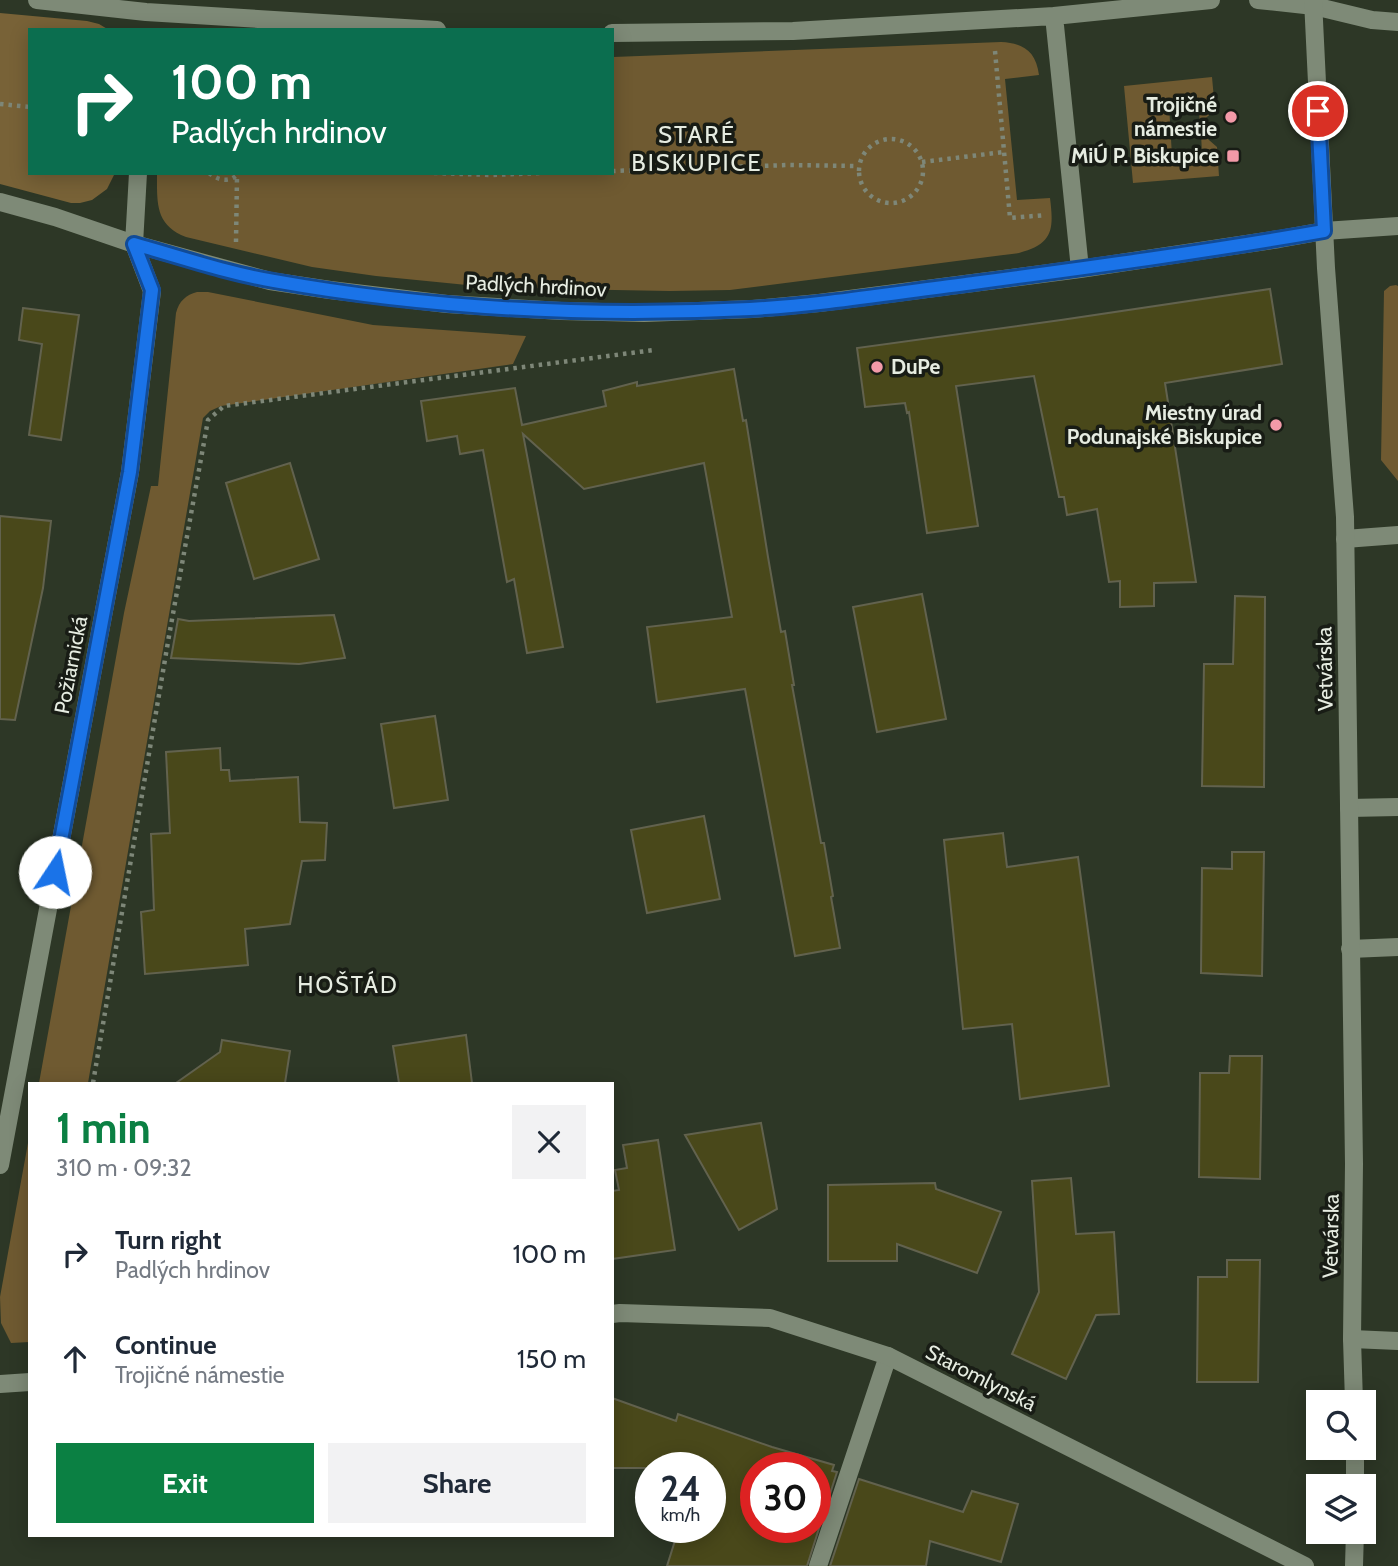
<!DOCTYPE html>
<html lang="en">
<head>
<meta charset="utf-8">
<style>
  body { margin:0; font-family:Cabin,sans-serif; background:#f2f2f3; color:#1f2937; height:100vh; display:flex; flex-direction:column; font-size:26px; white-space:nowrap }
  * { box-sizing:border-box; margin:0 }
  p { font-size:23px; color:#747a83 }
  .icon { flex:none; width:38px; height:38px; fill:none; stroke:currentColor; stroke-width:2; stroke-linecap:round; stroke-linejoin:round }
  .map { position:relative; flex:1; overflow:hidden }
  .drawer { position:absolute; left:28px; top:1082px; width:586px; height:455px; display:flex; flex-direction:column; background:#fff; border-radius:0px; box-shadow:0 4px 18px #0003 }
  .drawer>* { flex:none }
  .banner { position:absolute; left:28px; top:28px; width:586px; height:147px; border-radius:0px; box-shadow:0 4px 18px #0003; background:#0b6e4f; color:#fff; overflow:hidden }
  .tools { position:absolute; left:1306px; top:1390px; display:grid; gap:14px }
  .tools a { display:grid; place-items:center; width:70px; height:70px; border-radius:0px; background:#fff; box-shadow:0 4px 18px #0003; font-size:35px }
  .speed { position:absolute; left:635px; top:1452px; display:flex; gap:14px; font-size:35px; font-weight:700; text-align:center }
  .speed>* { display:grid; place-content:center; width:91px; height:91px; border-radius:50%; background:#fff; box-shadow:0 4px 18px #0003; line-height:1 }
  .speed small { font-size:18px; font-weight:400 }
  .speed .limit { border:10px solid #d22; background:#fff; color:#111 }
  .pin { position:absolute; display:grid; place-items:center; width:60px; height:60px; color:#fff; margin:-30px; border:4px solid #fff; border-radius:50%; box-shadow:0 2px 7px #0007 }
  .me { position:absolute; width:77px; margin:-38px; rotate:11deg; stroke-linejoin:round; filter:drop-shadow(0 0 5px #0008) }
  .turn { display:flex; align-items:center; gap:24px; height:147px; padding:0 28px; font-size:32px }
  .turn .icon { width:91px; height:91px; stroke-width:2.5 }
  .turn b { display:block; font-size:49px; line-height:60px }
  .round { display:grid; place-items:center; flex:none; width:74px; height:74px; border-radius:0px; background:#f2f2f3 }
  .head { display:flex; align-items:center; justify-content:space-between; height:119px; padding:0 28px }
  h1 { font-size:42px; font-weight:800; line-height:52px; color:#0b8043 }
  .button { display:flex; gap:14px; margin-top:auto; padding:14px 28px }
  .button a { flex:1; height:80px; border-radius:0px; background:#0b8043; color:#fff; font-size:28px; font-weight:800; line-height:80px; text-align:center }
  .button a+a { background:#f2f2f3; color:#1f2937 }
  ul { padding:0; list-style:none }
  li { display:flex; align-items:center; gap:21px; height:105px; padding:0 28px }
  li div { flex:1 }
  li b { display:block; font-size:26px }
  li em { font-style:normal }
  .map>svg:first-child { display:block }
  .green { fill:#6f5a31 }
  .forest { fill:#786237 }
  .building { fill:#49481a; stroke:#62624e; stroke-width:2; fill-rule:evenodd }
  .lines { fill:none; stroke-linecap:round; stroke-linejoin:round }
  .path { stroke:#7e8778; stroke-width:4.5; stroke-dasharray:3.5 5; stroke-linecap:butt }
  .service { stroke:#7e8a77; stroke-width:18 }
  .minor { stroke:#7e8a77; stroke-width:18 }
  .tertiary { stroke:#7e8a77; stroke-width:18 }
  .route-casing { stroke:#114b97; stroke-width:18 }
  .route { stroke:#1a73e8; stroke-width:12 }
  .poi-dot { fill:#f39aa8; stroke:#181c15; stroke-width:2.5 }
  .labels { text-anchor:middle; stroke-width:7; stroke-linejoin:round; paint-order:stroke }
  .poi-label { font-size:21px; font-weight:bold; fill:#e6ece1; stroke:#181c15; text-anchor:end }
  .street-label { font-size:21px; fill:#e6ece1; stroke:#181c15 }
  .neighbourhood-label { font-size:23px; letter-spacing:2px; fill:#e6ece1; stroke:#181c15 }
  .quarter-label { font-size:24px; letter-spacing:2px; fill:#e6ece1; stroke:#181c15 }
</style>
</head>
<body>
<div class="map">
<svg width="1398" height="1566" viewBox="0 0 1398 1566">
  <rect width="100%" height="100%" fill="#2d3726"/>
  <path class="green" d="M 1001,42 C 1023,43 1036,51 1039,75 L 1005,79 L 1017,200 L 1050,198 C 1054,230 1053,244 1019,253 L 730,290 L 670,291 L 559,289 L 477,286 L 376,276 L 312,267 L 186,237 C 155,225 157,203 157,173 L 612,173 L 613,57 Z
    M 1212,77 L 1215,110 L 1200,123 L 1198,102 L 1169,105 L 1172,156 L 1202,154 L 1201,133 L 1217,147 L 1219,176 L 1133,183 L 1124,86 Z
    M 1396,285 L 1398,286 L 1398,481 L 1381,460 L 1384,291 L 1390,286 Z
    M 197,292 L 208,292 L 373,325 L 526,336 L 513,364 L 221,406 L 210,411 L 203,418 L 88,1083 L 39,1083 L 124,613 L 151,486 L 158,486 L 176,313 C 179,301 186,295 197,292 Z
    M 30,1132 L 30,1342 L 11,1343 L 1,1323 L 0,1297 Z"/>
  <path class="forest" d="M 0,13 L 87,21 L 99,24 L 109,30 L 30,30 L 30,173 L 115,173 L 107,189 L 92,200 L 80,203 L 71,203 L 0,184 Z"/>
  <path class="building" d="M 1270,289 L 1282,364 L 1165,383 L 1196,582 L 1154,583 L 1154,606 L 1120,607 L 1120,581 L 1109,582 L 1097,509 L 1067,515 L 1064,497 L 1059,497 L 1034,376 L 956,386 L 978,526 L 927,533 L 909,412 L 907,413 L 905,403 L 865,407 L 857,348 L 1061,320 Z
    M 23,308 L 79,315 L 61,440 L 29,435 L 42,344 L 19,340 Z
    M 734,369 L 743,421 L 746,420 L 768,557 L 781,632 L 785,631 L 794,685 L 792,685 L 821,843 L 824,843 L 833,896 L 831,897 L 840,948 L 795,956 L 745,689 L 657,702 L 647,627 L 732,617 L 704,463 L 584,489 L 523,434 L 563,647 L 527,653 L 514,579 L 507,582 L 483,450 L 460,454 L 457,436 L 427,441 L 421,401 L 515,388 L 522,425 L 606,406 L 603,391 L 637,382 L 637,386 Z
    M 290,463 L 319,559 L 254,579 L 226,483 Z
    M 0,516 L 51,521 L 43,588 L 15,720 L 0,719 Z
    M 922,594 L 946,719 L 877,732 L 853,607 Z
    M 1235,596 L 1265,597 L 1264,787 L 1202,786 L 1204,664 L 1233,664 Z
    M 334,615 L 345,658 L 299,664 L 171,658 L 178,619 L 189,621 Z
    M 435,716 L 448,800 L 394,808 L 381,724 Z
    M 220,748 L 221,770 L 229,770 L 230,781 L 298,777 L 300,822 L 327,823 L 325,860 L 302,861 L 290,924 L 245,929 L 248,965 L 145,974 L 141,912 L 154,910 L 151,834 L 170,833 L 166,752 Z
    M 704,816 L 720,899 L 647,913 L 631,830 Z
    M 1003,833 L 1007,867 L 1078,857 L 1109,1086 L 1020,1099 L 1012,1024 L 963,1029 L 944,840 Z
    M 1232,852 L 1264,852 L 1262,976 L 1201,973 L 1202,868 L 1232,869 Z
    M 466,1035 L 472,1083 L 399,1083 L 393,1046 Z
    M 222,1040 L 290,1051 L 285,1083 L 176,1083 L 220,1052 Z
    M 1230,1056 L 1262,1056 L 1260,1179 L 1199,1177 L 1200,1073 L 1229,1073 Z
    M 761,1123 L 777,1209 L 739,1230 L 685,1135 Z
    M 658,1140 L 675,1250 L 612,1259 L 612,1191 L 619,1190 L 615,1170 L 627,1168 L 623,1145 Z
    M 1071,1178 L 1076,1234 L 1114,1232 L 1119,1314 L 1096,1315 L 1066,1379 L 1012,1354 L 1039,1292 L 1032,1181 Z
    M 935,1183 L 936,1189 L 1001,1212 L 977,1273 L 897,1244 L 897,1261 L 828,1261 L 828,1185 Z
    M 1227,1260 L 1260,1260 L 1258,1382 L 1197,1382 L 1198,1277 L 1227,1277 Z
    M 612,1398 L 676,1421 L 678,1414 L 772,1447 L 834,1465 L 832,1471 L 837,1472 L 807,1566 L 667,1566 L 679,1528 L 710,1528 L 710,1468 L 612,1468 ZM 756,1468 L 816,1468 L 816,1528 L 756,1528 Z
    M 859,1479 L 963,1512 L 972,1491 L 1018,1504 L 1001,1562 L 930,1541 L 926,1566 L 830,1566 Z"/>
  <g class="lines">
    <path class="path" d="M 995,51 L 1010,218 L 1046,215
      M 0,104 L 30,107
      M859 171a32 32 0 1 1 64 0a32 32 0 1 1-64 0Z
      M 922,162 L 1004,152
      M 612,171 L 788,165 L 858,166
      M 209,173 C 219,181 230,183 239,173
      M 434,173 L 492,175 L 541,173
      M 236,242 L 237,176
      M 93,1083 L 169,636 L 208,420 L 224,406 L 654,350"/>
    <path class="service" d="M 1345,539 L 1398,535
      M 1349,808 L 1398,807
      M 1350,949 L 1398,947
      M 818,1566 L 888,1356"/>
    <path class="minor" d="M 37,0 L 146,12 L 437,30
      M 1258,0 L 1314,6 L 1372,20 L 1398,22
      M 1054,16 L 1080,269
      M 612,33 L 793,31 L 1054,16 L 1211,0
      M 0,202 L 55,217 L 134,244 L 270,281 L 330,290 L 447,304 L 561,311 L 644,313 L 753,309 L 819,303 L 1080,269 L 1279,239 L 1324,231 L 1398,226
      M 0,1165 L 130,472 L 152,291 L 134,244 L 138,173
      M 612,1314 L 620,1313 L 770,1318 L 888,1356 L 1305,1566
      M 1352,1339 L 1398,1341
      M 0,1384 L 30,1382"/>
    <path class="tertiary" d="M 1313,0 L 1326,268 L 1345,517 L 1354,1164 L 1352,1339 L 1354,1402
      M 1355,1447 L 1355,1486
      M 1354,1566 L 1355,1531"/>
  </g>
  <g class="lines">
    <g class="route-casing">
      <path id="route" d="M 55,872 L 130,472 L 152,290 L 134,244 C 180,257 227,273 274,281 C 431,309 591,317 750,309 C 822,305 894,293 966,284 C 1085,268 1205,252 1324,231 L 1318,111"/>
    </g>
    <use href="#route" class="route"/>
  </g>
  <g class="poi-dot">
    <circle cx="1231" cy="117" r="7"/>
    <rect x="1226" y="149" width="14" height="14" rx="3.5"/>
    <circle cx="877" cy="367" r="7"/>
    <circle cx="1276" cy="425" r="7"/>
  </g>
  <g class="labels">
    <g class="poi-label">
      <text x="1217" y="112">Trojičné<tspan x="1217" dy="24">námestie</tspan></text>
      <text x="1219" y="163">MiÚ P. Biskupice</text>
      <text x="891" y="374" text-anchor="start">DuPe</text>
      <text x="1262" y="420">Miestny úrad<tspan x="1262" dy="24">Podunajské Biskupice</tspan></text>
    </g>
    <g class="street-label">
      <text transform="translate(536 286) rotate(3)" y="7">Padlých hrdinov</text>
      <text transform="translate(71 665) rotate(-79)" y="7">Požiarnická</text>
      <text transform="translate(1325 669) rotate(-91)" y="7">Vetvárska</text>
      <text transform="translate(1331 1236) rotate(-89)" y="7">Vetvárska</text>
      <text transform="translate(981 1378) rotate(27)" y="7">Staromlynská</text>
    </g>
    <g class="neighbourhood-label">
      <text x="348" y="993">HOŠTÁD</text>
    </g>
    <g class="quarter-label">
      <text x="697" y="143">STARÉ<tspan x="697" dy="28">BISKUPICE</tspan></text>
    </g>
  </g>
</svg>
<div class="tools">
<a><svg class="icon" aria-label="search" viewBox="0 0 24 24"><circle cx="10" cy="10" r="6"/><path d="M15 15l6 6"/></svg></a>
<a><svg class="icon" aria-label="layers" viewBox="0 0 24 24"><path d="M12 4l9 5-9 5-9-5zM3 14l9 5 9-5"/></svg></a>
</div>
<div class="speed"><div>24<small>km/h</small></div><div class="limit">30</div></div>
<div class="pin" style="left:1318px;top:111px;background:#d93025"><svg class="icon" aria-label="arrive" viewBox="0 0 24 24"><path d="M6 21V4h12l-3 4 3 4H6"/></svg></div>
<svg class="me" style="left:55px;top:872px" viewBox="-20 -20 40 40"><circle r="19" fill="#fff"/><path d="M0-13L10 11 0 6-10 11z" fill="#1a73e8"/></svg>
<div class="banner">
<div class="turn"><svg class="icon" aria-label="right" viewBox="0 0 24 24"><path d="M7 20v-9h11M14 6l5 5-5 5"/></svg><div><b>100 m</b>Padlých hrdinov</div></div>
</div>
<section class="drawer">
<div class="head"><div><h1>1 min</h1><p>310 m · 09:32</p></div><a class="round"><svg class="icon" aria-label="close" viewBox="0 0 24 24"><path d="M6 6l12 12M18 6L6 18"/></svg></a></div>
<ul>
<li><svg class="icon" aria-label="right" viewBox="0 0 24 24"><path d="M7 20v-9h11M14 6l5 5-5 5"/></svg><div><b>Turn right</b><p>Padlých hrdinov</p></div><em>100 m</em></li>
<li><svg class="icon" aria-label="ahead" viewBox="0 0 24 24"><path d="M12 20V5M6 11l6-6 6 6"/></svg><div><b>Continue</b><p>Trojičné námestie</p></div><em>150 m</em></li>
</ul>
<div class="button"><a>Exit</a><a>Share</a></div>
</section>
</div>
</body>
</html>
